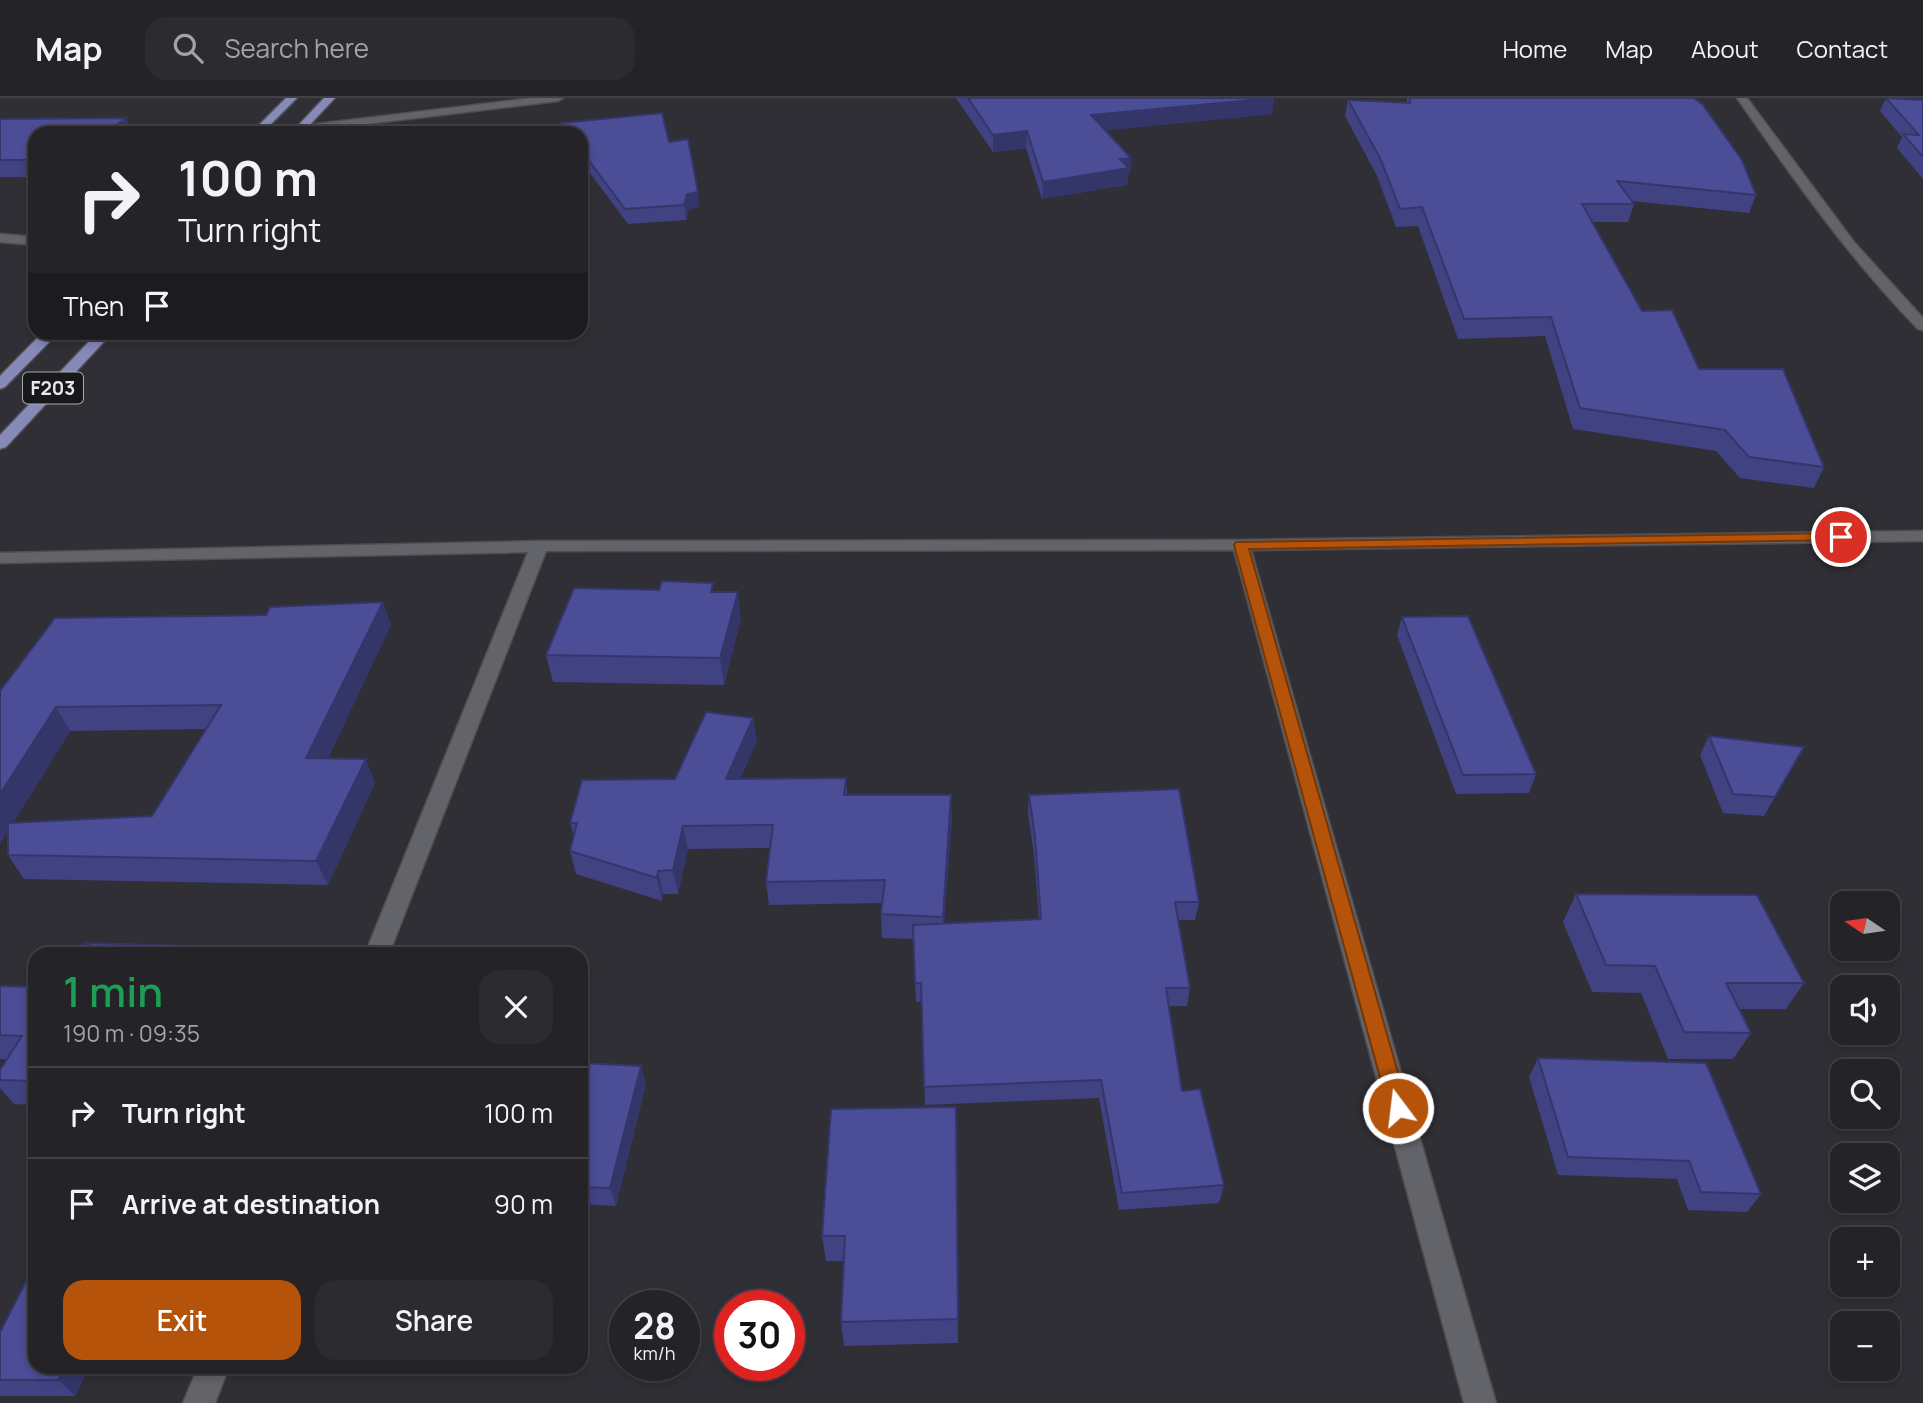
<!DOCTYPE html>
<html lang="en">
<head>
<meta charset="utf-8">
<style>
  body { margin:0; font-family:Manrope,sans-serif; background:#2b2b30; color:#f1f3f6; height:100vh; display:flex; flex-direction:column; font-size:26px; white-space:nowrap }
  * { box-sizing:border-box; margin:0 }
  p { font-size:23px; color:#a3a4a8 }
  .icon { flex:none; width:38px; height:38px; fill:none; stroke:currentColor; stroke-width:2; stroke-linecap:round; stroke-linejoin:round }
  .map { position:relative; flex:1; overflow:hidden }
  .sheet { position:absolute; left:28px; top:849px; width:560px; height:427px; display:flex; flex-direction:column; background:#232328; border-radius:21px; box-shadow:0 4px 10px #0003,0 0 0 2px #404045 }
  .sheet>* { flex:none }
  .guide { position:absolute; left:28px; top:28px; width:560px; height:214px; border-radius:21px; box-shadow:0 4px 10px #0003,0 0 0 2px #404045; background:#232328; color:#f1f3f6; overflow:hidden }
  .needle { width:46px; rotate:283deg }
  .tools { position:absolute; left:1830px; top:793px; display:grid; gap:14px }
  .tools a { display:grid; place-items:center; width:70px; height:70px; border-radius:14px; background:#232328; box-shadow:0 4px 10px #0003,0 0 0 2px #404045; font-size:35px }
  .speed { position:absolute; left:609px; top:1192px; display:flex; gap:14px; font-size:35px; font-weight:700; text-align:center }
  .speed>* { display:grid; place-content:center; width:91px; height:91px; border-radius:50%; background:#232328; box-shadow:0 4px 10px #0003,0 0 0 2px #404045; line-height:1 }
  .speed small { font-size:18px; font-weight:400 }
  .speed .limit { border:10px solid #d22; background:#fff; color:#111 }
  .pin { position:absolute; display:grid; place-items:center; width:60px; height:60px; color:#fff; margin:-30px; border:4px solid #fff; border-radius:50%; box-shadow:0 2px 7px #0007 }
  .me { position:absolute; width:77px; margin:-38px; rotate:345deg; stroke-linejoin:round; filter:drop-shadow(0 0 5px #0008) }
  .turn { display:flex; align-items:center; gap:24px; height:147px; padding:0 35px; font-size:32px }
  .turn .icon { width:91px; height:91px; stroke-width:2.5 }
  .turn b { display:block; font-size:49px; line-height:60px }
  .then { display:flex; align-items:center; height:66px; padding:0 35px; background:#0003; gap:14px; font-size:26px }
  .round { display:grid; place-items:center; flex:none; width:74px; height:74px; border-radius:21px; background:#2b2b30 }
  .head { display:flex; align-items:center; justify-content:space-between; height:119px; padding:0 35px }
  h1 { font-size:42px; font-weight:600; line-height:52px; color:#1e9e55 }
  .cta { display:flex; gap:14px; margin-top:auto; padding:14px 35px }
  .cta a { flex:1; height:80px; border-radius:21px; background:#b45309; color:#fff; font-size:28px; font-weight:600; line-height:80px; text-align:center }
  .cta a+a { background:#2b2b30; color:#f1f3f6 }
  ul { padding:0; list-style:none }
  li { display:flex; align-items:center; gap:21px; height:91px; padding:0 35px; border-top:2px solid #404045 }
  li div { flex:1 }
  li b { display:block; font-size:26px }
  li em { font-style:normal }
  header { display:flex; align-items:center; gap:42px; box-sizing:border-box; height:98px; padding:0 35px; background:#232328; border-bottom:2px solid #404045 }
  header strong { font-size:33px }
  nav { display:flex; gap:38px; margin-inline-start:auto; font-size:24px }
  .search { width:490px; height:63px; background:#2b2b30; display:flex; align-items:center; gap:18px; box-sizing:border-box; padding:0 24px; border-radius:21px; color:#a3a4a8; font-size:26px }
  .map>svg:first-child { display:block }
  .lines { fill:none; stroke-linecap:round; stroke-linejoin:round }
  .street-casing { stroke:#4d4d52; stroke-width:3 }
  .primary-casing { stroke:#4d4d52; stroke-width:3 }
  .street { fill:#63646a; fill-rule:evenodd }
  .primary { fill:#868ab8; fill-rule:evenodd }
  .wall { fill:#404282; fill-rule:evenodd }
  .shaded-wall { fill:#34366a }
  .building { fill:#4b4d97; stroke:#34366a; stroke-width:2 }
  .route { fill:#b45309; stroke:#753606; stroke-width:2 }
  .labels { text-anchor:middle; stroke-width:6; stroke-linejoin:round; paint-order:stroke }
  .shield { fill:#17181a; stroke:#a9aaac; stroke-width:2 }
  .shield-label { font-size:19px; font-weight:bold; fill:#e7e8eb }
</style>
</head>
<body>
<header>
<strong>Map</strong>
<div class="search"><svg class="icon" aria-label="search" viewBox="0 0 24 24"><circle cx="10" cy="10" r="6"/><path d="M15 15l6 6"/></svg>Search here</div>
<nav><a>Home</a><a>Map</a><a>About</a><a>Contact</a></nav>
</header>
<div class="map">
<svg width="1923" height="1305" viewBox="0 0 1923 1305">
  <rect width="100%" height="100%" fill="#2f2f35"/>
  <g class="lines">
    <g class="street-casing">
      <path id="street" d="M 532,0 L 563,0 L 558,3 L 300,34 L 258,35 L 254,32 L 259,29 L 300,28 Z
        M 1737,0 L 1747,0 L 1854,144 L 1923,220 L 1923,232 L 1918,231 C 1849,160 1793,81 1737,0 Z
        M 0,136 L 35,139 L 35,147 L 0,144 Z
        M 1923,433 L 1923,443 L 1251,452 L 1496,1305 L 1464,1305 L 1234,452 L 546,453 L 389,856 L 365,856 L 528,454 L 0,465 L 0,455 L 539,443 L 1241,442 Z
        M 198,1269 L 229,1269 L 215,1305 L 183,1305 Z"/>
    </g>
    <g class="primary-casing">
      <path id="primary" d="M 286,0 L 297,0 L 262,35 L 251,35 Z
        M 324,0 L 335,0 L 302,35 L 291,35 Z
        M 43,234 L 59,234 L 5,289 L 0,291 L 0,278 Z
        M 98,234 L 113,234 L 6,349 L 0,351 L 0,337 Z"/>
    </g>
    <use href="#street" class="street"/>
    <use href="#primary" class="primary"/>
  </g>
  <path class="wall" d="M 956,0 L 1274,0 L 1272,16 L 1106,32 L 1131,60 L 1130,77 L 1128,77 L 1127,87 L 1042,101 L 1026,50 L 993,54 Z
    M 1407,0 L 1694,0 L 1756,97 L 1749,115 L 1632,103 L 1634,106 L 1628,124 L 1593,124 L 1642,213 L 1699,271 L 1824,369 L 1814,390 L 1740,380 L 1716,353 L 1573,331 L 1545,238 L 1458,241 L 1418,128 L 1396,129 L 1377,78 L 1345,18 L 1348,2 L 1407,5 Z
    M 1886,0 L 1923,2 L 1923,81 L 1897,50 L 1902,39 L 1880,13 Z
    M 126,20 L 132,35 L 35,35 L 35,79 L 0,79 L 0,21 Z
    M 561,25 L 669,44 L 698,94 L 699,109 L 689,111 L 686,122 L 628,126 L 581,63 L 581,35 L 563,35 Z
    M 659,492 L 714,494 L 741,521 L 724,587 L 553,584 L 546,557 Z
    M 383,504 L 391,527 L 328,660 L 375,685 L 328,787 L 24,781 L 8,757 L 8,734 L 55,520 L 266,517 ZM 206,631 L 152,718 L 13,725 L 70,633 Z
    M 1402,519 L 1536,676 L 1529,695 L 1456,696 L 1397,537 Z
    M 753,620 L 757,643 L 740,681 L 846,680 L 847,697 L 952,720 L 944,825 L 1039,821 L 1034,757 L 1028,715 L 1029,697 L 1199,804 L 1195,822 L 1178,822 L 1190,890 L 1187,908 L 1169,908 L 1182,993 L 1224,1087 L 1219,1105 L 1119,1112 L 1099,1000 L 925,1007 L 922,903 L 916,904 L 913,841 L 882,840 L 881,816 L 882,805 L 769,807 L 766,784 L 770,750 L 688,751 L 678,796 L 663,796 L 662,803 L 576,776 L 570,753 L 574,738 L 570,725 L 675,681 Z
    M 1709,638 L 1804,649 L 1764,718 L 1723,715 L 1700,657 Z
    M 1576,796 L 1804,885 L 1786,911 L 1739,911 L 1751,935 L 1733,961 L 1668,961 L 1641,895 L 1592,894 L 1563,824 Z
    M 85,845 L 269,850 L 272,856 L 75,856 L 90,851 Z
    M 0,888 L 35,889 L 35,1007 L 14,1006 L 0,990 L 0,972 L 7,961 L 0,961 Z
    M 1538,960 L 1761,1096 L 1747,1114 L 1688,1112 L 1677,1081 L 1558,1077 L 1529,979 Z
    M 581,965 L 646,986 L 616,1108 L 581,1106 Z
    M 956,1009 L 958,1245 L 844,1248 L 841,1224 L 844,1163 L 826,1163 L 822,1138 Z
    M 0,1234 L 35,1269 L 89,1269 L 75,1298 L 0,1298 Z"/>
  <path class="shaded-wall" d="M 1274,0 L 1272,16 L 1090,34 L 1091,17 Z
    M 126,20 L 132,35 L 106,35 Z
    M 1027,33 L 1026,50 L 993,54 L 993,37 Z
    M 1131,60 L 1130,77 L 1128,77 L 1127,87 L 1042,101 L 1043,84 L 1120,61 Z
    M 698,94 L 699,109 L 689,111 L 686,122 L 684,107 L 687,96 Z
    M 738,494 L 741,521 L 724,587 L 720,560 Z
    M 383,504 L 391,527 L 317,684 L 306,660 Z
    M 56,609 L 70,633 L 0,746 L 0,696 Z
    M 753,620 L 757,643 L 730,704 L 726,681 Z
    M 366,661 L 375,685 L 328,787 L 316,763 Z
    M 951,697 L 952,720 L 943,842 L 943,819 Z
    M 683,728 L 688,751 L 678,796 L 673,772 Z
    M 658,773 L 663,796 L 662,803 L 657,780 Z
    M 641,968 L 646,986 L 616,1108 L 610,1090 Z
    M 65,1269 L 89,1269 L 75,1298 L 58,1282 Z"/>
  <path class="building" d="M 968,0 L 1274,0 L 1091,17 L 1131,60 L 1120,61 L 1129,70 L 1043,84 L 1027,33 L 993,37 Z
    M 1410,0 L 1694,0 L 1703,7 L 1742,62 L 1756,97 L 1617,83 L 1634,106 L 1582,106 L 1642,213 L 1672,212 L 1699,271 L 1783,271 L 1824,369 L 1749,359 L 1725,332 L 1580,310 L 1551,219 L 1464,221 L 1422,109 L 1400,111 L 1380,60 L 1348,2 L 1410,5 Z
    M 1886,0 L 1923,2 L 1923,59 L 1903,36 L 1919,37 Z
    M 662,15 L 669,44 L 688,41 L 698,94 L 687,96 L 684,107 L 625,111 L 581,52 L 581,35 L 568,35 L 561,25 Z
    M 126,20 L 106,35 L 35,35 L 35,62 L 0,62 L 0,21 Z
    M 662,483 L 713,485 L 711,494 L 738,494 L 720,560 L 546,557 L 574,490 L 659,492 Z
    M 383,504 L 306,660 L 366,661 L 316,763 L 8,757 L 8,725 L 152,718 L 221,607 L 56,609 L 0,696 L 0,593 L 55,520 L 266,517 L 270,509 Z
    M 1468,518 L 1536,676 L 1463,677 L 1402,519 Z
    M 706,614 L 753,620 L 726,681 L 846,680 L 844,697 L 951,697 L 943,819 L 881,816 L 885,782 L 766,784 L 773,727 L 683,728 L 673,772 L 658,773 L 657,780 L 570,753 L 577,725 L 570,725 L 582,682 L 675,681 Z
    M 1709,638 L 1804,649 L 1775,699 L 1733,696 Z
    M 1179,691 L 1199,804 L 1175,804 L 1190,890 L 1166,890 L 1182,993 L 1200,991 L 1224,1087 L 1122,1095 L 1101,982 L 924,989 L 921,885 L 915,885 L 913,827 L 1041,821 L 1035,739 L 1029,697 Z
    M 1576,796 L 1757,797 L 1804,885 L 1726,885 L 1751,935 L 1684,934 L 1655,868 L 1606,867 Z
    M 85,845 L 269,850 L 266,856 L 106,856 Z
    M 81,846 L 98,856 L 75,856 Z
    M 0,888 L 35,889 L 35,983 L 0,982 L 0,972 L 22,938 L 0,937 Z
    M 1538,960 L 1706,965 L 1761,1096 L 1701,1094 L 1689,1063 L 1568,1059 Z
    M 581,965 L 641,968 L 610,1090 L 581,1089 Z
    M 956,1009 L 958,1221 L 841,1224 L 845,1138 L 822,1138 L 831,1011 Z
    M 35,1166 L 35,1269 L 65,1269 L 58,1282 L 0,1282 L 0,1234 Z"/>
  <path class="route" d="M 1841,435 L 1848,439 L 1846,442 L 1249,451 L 1408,1010 L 1405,1016 L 1398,1019 L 1390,1016 L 1234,447 L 1236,444 Z"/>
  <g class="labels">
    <rect class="shield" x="23" y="274.5" width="60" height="31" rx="5"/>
    <g class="shield-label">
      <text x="53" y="297">F203</text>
    </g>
  </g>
</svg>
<div class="tools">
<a><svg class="needle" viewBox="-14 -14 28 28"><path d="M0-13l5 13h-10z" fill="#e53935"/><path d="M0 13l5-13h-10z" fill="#a3a4a8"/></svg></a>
<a><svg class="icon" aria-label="sound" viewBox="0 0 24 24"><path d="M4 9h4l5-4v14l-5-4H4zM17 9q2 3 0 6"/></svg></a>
<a><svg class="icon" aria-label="search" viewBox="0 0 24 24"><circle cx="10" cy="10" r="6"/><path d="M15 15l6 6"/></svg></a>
<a><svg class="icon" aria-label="layers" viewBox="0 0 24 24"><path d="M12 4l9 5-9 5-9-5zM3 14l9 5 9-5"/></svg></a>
<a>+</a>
<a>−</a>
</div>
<div class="speed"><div>28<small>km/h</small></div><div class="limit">30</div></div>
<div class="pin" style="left:1841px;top:439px;background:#d93025"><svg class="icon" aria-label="arrive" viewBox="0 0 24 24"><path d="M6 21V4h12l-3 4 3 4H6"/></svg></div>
<svg class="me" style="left:1398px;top:1010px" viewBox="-20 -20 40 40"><circle r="17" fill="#b45309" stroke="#fff" stroke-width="3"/><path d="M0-11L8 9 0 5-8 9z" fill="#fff"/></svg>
<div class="guide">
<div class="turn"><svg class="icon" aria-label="right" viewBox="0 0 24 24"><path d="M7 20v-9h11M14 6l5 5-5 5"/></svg><div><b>100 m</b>Turn right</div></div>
<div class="then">Then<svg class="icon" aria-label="arrive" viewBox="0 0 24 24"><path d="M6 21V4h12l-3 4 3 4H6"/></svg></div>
</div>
<section class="sheet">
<div class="head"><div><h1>1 min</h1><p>190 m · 09:35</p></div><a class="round"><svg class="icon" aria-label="close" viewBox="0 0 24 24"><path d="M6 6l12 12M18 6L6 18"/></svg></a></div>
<ul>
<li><svg class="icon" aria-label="right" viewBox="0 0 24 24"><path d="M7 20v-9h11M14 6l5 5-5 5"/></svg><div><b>Turn right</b></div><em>100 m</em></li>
<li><svg class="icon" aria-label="arrive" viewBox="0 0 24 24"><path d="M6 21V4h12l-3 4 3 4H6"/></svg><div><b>Arrive at destination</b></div><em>90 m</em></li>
</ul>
<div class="cta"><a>Exit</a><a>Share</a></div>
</section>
</div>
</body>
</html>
